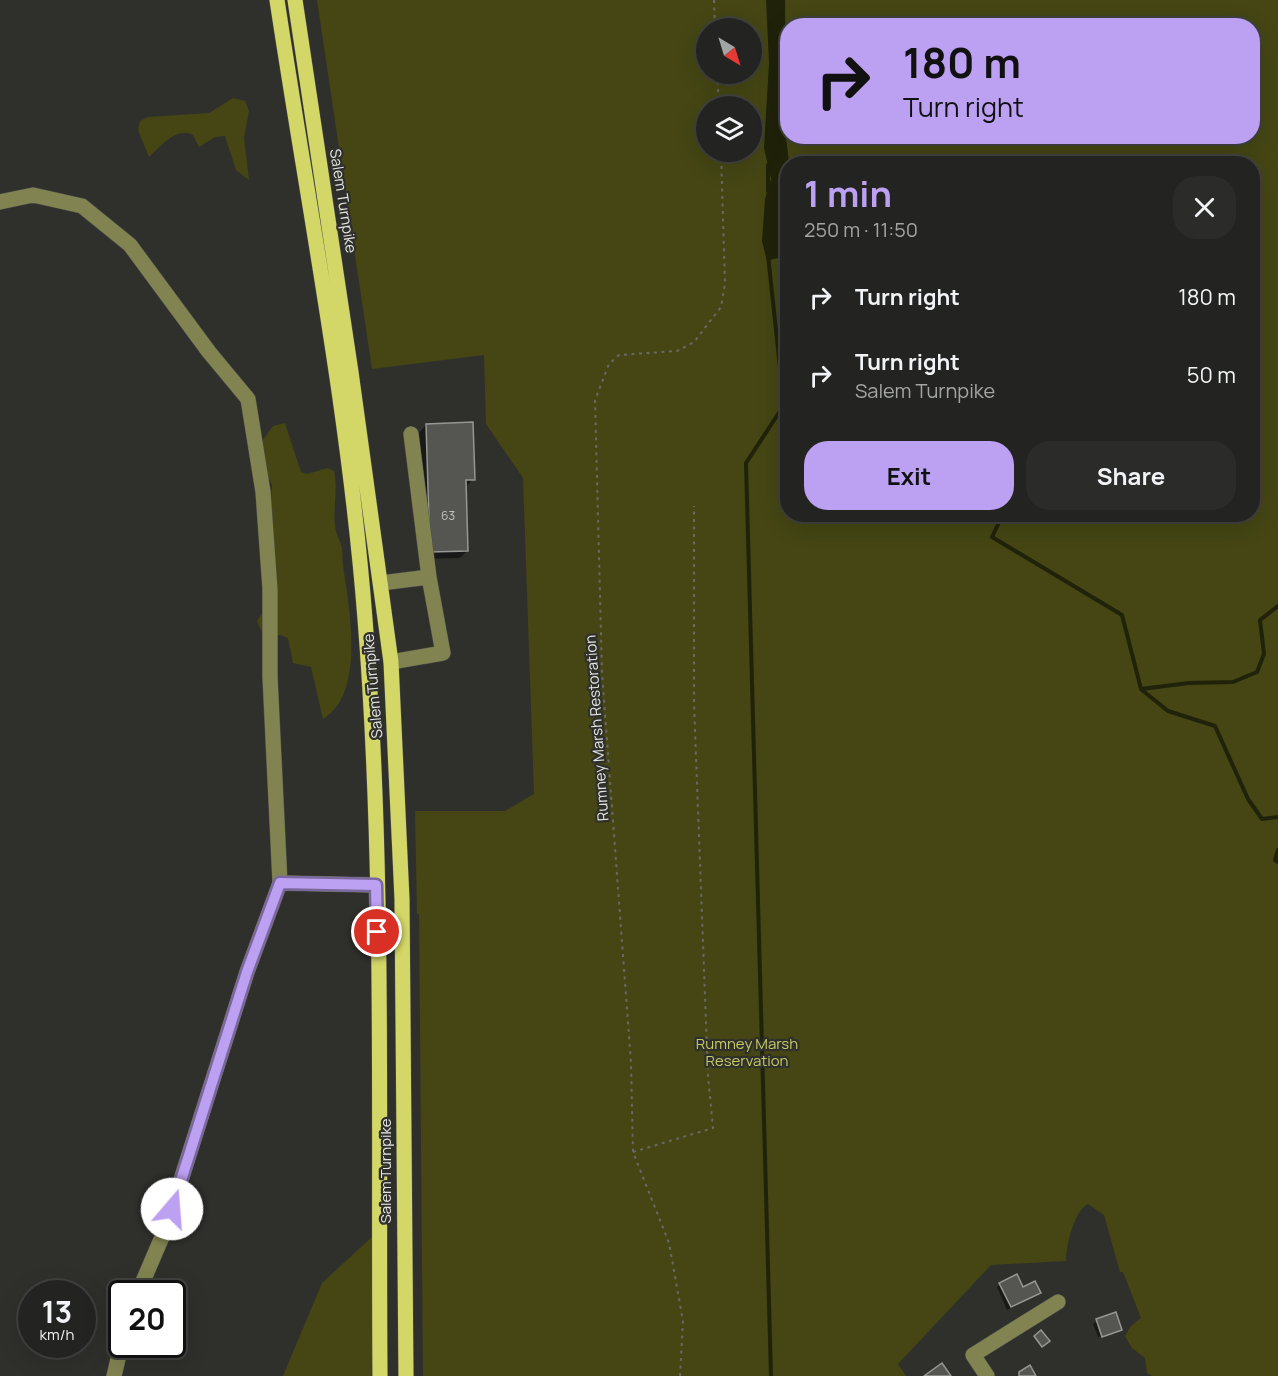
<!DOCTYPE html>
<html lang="en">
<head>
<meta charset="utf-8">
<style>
  body { margin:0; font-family:Manrope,sans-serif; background:#2b2c2a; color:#f1f3f6; height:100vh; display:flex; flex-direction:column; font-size:22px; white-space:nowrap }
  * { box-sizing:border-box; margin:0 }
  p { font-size:20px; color:#a3a4a5 }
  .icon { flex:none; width:33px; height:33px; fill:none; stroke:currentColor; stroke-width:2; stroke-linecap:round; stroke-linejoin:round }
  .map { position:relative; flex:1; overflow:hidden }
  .side { position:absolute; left:780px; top:156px; width:480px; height:366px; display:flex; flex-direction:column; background:#232421; border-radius:24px; box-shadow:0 6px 24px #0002,0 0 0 2px #40413f }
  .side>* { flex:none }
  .banner { position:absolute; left:780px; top:18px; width:480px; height:126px; border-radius:24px; box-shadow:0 6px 24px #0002,0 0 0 2px #40413f; background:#bca0f2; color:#111; overflow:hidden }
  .needle { width:39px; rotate:142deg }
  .controls { position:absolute; left:696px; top:18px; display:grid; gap:12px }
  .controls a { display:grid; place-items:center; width:66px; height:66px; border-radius:50%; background:#232421; box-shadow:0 6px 24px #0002,0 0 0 2px #40413f; font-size:30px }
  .speed { position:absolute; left:18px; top:1280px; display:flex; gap:12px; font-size:30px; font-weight:700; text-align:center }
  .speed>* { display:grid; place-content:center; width:78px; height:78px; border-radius:50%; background:#232421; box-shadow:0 6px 24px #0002,0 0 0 2px #40413f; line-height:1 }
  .speed small { font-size:15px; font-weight:400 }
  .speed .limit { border:3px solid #111; border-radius:9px; background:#fff; color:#111 }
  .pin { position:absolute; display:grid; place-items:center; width:51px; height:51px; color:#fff; margin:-26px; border:3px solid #fff; border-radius:50%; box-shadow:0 2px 6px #0007 }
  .me { position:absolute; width:66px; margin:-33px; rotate:18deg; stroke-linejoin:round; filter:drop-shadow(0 0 4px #0008) }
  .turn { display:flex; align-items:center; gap:21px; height:126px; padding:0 24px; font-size:27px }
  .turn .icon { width:78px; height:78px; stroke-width:2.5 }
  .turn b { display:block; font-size:42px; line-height:51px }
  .round { display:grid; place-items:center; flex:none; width:63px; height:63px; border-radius:24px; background:#2b2c2a }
  .summary { display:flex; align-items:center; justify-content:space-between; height:102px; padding:0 24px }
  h1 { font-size:36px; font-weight:700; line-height:45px; color:#bca0f2 }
  .cta { display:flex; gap:12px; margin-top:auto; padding:12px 24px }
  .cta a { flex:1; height:69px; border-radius:24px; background:#bca0f2; color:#111; font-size:24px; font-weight:700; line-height:69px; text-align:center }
  .cta a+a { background:#2b2c2a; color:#f1f3f6 }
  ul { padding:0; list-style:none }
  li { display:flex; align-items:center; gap:18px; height:78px; padding:0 24px }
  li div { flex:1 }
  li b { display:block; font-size:22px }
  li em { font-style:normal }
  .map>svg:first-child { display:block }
  .green { fill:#454614; fill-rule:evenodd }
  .water { fill:#21220a }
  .shadow { fill:#0007 }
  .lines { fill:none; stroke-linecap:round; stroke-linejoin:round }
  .stream { stroke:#21220a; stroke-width:4 }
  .building { fill:#555552; stroke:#969692; stroke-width:1.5 }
  .minor-casing { stroke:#4c4d49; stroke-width:16 }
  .major-casing { stroke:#4c4d49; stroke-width:16 }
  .path { stroke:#686965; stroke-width:2; stroke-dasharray:3 4.5; stroke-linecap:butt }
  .minor { stroke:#818350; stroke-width:15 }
  .major { stroke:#d3d767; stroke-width:15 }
  .route-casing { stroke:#7a689d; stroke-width:15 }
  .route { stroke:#bca0f2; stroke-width:10 }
  .labels { text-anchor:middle; stroke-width:4.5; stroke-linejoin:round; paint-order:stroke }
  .number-label { font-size:12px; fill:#c0c0be }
  .street-label { font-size:15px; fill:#e4e4e2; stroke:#2f302c }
  .park-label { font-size:15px; fill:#c6ca60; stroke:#2f302c }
</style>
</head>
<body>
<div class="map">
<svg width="1278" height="1376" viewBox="0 0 1278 1376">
  <rect width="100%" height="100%" fill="#2f302c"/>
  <path class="green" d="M 317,0 L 1278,0 L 1278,1376 L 1152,1376 L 1147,1373 L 1145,1358 L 1132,1348 L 1125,1336 L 1131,1326 L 1141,1318 L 1123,1272 L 1120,1272 L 1104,1215 L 1088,1204 C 1074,1211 1066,1246 1066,1261 L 991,1265 L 898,1364 L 906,1376 L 423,1376 L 419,914 L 417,914 L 415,811 L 505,811 L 534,794 L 523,478 L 486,424 L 484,355 L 372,369 ZM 788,26 L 1252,26 L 1252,136 L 788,136 ZM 706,28 L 752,28 L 752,74 L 706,74 ZM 706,106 L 752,106 L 752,152 L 706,152 ZM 788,164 L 1252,164 L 1252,514 L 788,514 Z
    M 233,98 L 245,101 L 249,111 L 244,138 L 249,180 L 236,170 L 225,136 L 215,137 L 199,147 L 193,135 C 177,126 160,147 149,157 L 138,130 L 140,121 L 148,117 L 209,113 Z
    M 285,423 L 301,472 L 307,474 L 328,468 L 334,471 C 338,489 333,508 335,526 C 336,534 340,540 342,548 C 343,554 342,560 343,566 C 349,606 366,693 323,719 L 311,667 L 293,663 L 288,638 L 280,635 L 264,637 L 257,621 L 263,612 L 272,485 L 264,469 L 260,444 L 273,426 Z
    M 373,1236 L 375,1376 L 283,1376 L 322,1283 Z"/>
  <path class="water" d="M 766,0 L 785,0 L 786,137 L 789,163 L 787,255 L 767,261 L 762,241 L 765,199 L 771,179 L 764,148 L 769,63 Z"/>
  <path class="shadow" d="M 426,425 L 473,479 L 466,487 L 467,551 L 460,558 L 423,559 L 419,433 Z
    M 1000,1284 L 1023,1289 L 1039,1293 L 1007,1310 L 997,1287 Z
    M 1097,1321 L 1121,1330 L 1098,1337 L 1093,1324 Z"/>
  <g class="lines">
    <path class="stream" d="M 768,191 L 768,165
      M 768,255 L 784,405 L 746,463 L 771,1376
      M 777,256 L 788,260
      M 1003,514 L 992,537 L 1122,615 L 1141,689 L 1189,683 L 1233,682 L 1257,672 L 1264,654 L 1260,620 L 1278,606
      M 1142,690 L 1168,711 L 1215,726 L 1248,799 L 1262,819 L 1278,817
      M 1278,850 L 1275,860 L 1278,862"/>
  </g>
  <path class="building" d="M 473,422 L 475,480 L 466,480 L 468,551 L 430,552 L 426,424 Z
    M 1017,1274 L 1023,1287 L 1035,1281 L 1041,1293 L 1011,1307 L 999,1283 Z
    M 1116,1312 L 1122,1330 L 1102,1337 L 1096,1319 Z
    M 1041,1330 L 1050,1341 L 1042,1347 L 1034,1336 Z
    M 942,1363 L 951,1376 L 924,1376 Z
    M 1030,1365 L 1036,1376 L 1019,1376 L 1019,1372 Z"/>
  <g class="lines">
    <g class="minor-casing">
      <path id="minor" d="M 0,202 L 33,195 L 82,206 L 130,245 L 209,352 L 248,399 L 263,492 L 270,589 L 270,677 L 280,883 L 247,972 L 165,1230 L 138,1293
        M 411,434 L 429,577
        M 381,583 L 429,577 L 443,653 L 391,662
        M 280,883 L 376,885
        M 114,1376 L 122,1342
        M 987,1376 L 973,1355 L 1058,1302"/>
    </g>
    <g class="major-casing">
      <path id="major" d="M 277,0 C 308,206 349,412 365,619 C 385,870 378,1124 380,1376
        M 295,0 L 351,372 L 391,662 L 402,899 L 406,1376"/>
    </g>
    <path class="path" d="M 714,0 L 715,28
      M 717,74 L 719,106
      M 633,1152 L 713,1128 L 708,1076 L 694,703 L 694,506
      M 680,1376 L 683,1321 L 669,1243 L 633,1152 L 631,1063 L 602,673 L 595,400 L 609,364 L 619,355 L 677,351 L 694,342 L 721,307 L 725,284 L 721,152"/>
    <use href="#minor" class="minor"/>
    <use href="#major" class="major"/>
  </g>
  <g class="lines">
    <g class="route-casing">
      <path id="route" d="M 172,1209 L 247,972 L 280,883 L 376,885 L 377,932"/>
    </g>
    <use href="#route" class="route"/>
  </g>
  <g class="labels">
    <g class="number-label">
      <text x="448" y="520">63</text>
    </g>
    <g class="street-label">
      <text transform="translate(343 201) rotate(81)" y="5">Salem Turnpike</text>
      <text transform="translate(373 686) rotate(-95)" y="5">Salem Turnpike</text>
      <text transform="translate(597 728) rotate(-94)" y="5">Rumney Marsh Restoration</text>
      <text transform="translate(386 1171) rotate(-90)" y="5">Salem Turnpike</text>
    </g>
    <g class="park-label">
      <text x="747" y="1049">Rumney Marsh<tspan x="747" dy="17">Reservation</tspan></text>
    </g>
  </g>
</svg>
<div class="controls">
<a><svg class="needle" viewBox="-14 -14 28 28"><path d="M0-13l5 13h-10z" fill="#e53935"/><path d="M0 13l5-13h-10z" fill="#a3a4a5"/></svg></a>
<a><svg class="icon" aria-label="layers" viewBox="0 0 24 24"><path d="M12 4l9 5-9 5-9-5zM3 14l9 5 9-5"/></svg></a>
</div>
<div class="speed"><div>13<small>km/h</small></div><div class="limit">20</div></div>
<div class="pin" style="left:377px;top:932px;background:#d93025"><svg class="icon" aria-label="arrive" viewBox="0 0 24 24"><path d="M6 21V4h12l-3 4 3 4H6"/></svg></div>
<svg class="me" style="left:172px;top:1209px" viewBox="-20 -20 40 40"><circle r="19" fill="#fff"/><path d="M0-13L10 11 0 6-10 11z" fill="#bca0f2"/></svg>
<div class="banner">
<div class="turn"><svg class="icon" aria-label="right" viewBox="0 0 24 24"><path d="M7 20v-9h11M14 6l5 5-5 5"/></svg><div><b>180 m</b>Turn right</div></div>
</div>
<section class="side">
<div class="summary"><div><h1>1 min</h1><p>250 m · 11:50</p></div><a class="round"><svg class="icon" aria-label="close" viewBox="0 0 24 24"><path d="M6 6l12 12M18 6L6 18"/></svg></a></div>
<ul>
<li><svg class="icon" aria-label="right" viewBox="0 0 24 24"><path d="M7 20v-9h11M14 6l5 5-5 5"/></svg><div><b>Turn right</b></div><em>180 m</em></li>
<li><svg class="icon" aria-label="right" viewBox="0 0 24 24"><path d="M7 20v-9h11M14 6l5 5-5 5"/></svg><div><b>Turn right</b><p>Salem Turnpike</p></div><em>50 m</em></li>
</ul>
<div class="cta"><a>Exit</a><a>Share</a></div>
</section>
</div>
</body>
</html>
